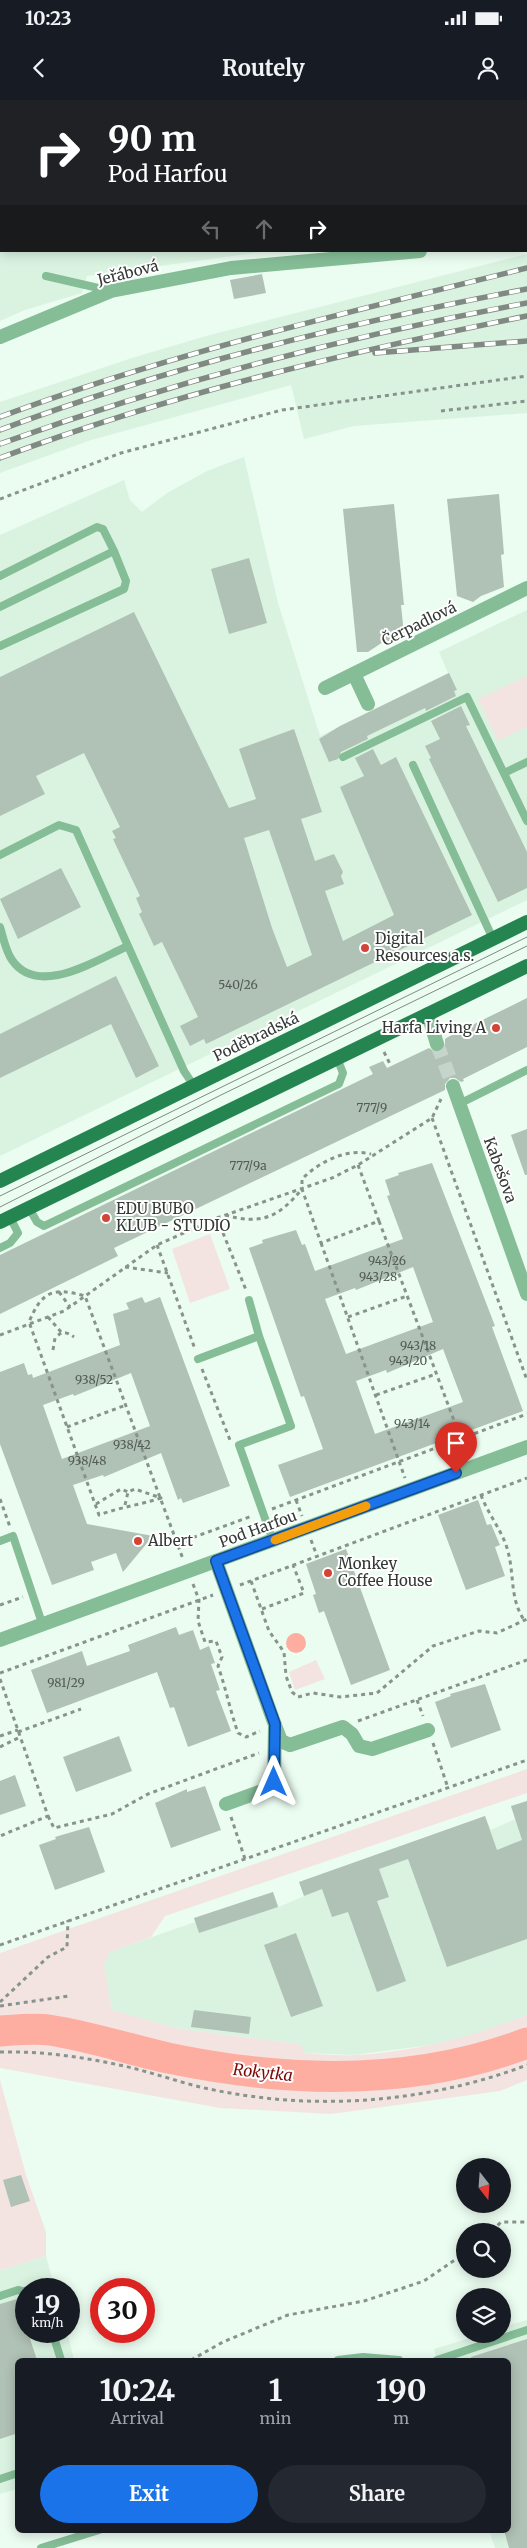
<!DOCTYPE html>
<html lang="en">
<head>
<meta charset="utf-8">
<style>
  body { margin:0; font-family:Merriweather,serif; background:#242831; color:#f1f3f6; height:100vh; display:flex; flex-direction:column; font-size:19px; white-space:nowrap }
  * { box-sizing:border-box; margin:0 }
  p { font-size:16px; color:#9ea1a6 }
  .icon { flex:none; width:28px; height:28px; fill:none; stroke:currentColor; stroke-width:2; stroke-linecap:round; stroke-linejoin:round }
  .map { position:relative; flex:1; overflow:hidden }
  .panel { position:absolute; left:15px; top:2258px; width:496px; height:175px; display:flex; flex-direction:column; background:#171b24; border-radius:8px; box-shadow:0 2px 12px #0003 }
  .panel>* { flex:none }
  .guide { position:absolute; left:0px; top:0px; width:528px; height:152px; box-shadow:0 2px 12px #0003; background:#202124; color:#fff; overflow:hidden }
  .needle { width:32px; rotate:163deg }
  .controls { position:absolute; left:456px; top:2058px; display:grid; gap:10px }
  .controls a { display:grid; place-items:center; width:55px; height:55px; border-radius:50%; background:#171b24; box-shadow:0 2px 12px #0003; font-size:25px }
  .speed { position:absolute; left:15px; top:2178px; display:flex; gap:10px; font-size:25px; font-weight:700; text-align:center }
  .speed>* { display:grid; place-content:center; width:65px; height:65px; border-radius:50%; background:#171b24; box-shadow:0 2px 12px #0003; line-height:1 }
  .speed small { font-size:12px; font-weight:400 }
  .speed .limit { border:8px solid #d22; background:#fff; color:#111 }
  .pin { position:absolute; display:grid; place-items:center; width:42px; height:42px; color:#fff; margin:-51px -21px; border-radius:50% 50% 50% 0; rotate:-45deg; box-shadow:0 0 5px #0007 }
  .pin .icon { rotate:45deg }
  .me { position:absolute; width:55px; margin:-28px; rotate:0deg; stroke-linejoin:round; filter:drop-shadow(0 0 4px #0008) }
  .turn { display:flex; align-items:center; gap:18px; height:105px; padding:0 25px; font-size:22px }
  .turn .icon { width:65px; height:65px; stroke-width:2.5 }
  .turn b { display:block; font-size:35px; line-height:42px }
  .lanes { display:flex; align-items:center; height:48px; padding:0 25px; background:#0003; justify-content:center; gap:25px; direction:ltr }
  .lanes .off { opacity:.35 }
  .eta { display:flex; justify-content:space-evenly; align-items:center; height:85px; text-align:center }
  .eta b { font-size:30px; font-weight:700; line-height:35px }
  .button { display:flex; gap:10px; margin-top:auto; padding:10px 25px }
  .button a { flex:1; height:58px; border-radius:30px; background:#1a73e8; color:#fff; font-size:20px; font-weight:700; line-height:58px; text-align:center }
  .button a+a { background:#242831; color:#f1f3f6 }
  .status { display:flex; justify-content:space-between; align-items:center; height:35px; padding:0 25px; background:#171b24; direction:ltr }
  .status svg { height:14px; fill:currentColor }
  header { display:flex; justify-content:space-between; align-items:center; height:65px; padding:0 25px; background:#171b24; font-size:22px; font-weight:700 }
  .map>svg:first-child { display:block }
  .built { fill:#daf3e1 }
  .green { fill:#f4e4e1 }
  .water { fill:#fdaea1 }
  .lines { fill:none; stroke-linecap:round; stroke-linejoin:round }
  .river { stroke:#fdaea1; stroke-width:31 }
  .building { fill:#b0c1b5; fill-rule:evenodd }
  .minor-tunnel { stroke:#c6d5cb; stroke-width:14; stroke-dasharray:14 7; stroke-linecap:butt }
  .path { stroke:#88938c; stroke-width:3; stroke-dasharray:4 4; stroke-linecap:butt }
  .service { stroke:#85bd97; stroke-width:8 }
  .minor { stroke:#85bd97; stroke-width:14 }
  .primary { stroke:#248550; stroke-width:14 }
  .tram { stroke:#808a83; stroke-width:1 }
  .rail-casing { stroke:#808a83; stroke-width:5.5 }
  .rail { stroke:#fff; stroke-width:4; stroke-dasharray:11; stroke-linecap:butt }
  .route-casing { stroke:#114b97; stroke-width:12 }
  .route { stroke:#1a73e8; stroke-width:9 }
  .slow { stroke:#f59e0b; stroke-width:9 }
  .poi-dot { fill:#d24436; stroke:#fff; stroke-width:2 }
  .labels { text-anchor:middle; stroke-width:4; stroke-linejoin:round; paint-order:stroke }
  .number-label { font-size:12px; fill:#525b55 }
  .street-label { font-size:15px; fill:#333935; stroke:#fff }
  .poi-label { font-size:15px; fill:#333935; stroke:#fff; text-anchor:start }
  .water-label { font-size:16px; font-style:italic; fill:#7e0803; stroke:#fff }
</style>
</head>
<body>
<div class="status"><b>10:23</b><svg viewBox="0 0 49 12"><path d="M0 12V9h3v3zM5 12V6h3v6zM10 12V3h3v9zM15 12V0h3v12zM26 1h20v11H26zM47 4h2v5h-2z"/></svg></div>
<header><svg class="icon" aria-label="back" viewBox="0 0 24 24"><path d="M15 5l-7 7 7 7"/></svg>Routely<svg class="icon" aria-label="person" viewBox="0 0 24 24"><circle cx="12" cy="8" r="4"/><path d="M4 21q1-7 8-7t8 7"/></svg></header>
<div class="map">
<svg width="527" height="2448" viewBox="0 0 527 2448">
  <rect width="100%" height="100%" fill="#ebfcf0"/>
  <path class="built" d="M 0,0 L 527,0 L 527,130 L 526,1 L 1,1 L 1,19 Z
    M 0,55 L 1,151 L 269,151 L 87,176 L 82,193 L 25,210 L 0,221 Z
    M 527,154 L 527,313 L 354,326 L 304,339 L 291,285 L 91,340 L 0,373 L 0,302 L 132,258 L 206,236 Z
    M 244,357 L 278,503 L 320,636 L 448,573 L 439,552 L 527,510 L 527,800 L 0,1056 L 0,435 L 124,380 L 130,400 L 142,412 L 167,393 L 207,371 Z
    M 527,1701 L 527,1915 L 484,1932 L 439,1944 L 354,1955 L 305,1953 L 299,1944 L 180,1929 L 111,1910 L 104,1865 L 109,1852 L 195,1822 L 194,1818 L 273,1792 L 279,1807 L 304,1796 L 299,1782 L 485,1716 L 491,1730 L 515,1719 L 511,1707 Z
    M 46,2156 L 55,2189 L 26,2189 L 26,2231 L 67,2231 L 74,2260 L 18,2260 L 17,2389 L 0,2394 L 0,2170 Z
    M 527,2220 L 527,2448 L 495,2448 L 489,2430 L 509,2430 L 509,2260 L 437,2260 L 434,2249 L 483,2234 L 502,2234 L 503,2227 Z"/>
  <path class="green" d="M 527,576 L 527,627 L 498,641 L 478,599 Z
    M 210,1134 L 230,1189 L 190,1203 L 172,1149 Z
    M 316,1560 L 325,1579 L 295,1590 L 289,1572 Z
    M 527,1669 L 527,1693 L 165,1816 L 151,1837 L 110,1852 L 104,1865 L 112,1910 L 180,1929 L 300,1944 L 305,1953 C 321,1954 338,1956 355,1955 C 414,1952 472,1937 527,1915 L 527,1980 L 500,1991 L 331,2014 L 220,2008 L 0,1968 L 0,1853 Z
    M 0,1980 L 26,2075 L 46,2132 L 46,2156 L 0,2170 Z"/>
  <path class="water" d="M286 1543a10 10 0 1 1 20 0a10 10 0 1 1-20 0Z"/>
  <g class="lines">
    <path class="river" d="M 0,1931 C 16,1930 34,1928 49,1930 C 89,1936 128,1949 168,1958 C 287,1983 411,1987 527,1943"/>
  </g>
  <path class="building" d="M 262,174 L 266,193 L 234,199 L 230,180 Z
    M 499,394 L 504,454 L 501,455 L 504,487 L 481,496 L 473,502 L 457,496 L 447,399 Z
    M 394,404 L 404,505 L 401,505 L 404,535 L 390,542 L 386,540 L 368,552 L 357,552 L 343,409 Z
    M 249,458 L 267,523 L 229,534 L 211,469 Z
    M 134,512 L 229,708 L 256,699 L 239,649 L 294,629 L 322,712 L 301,719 L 315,761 L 334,754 L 343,772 L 341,776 L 344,784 L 325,791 L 343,841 L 394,815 L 340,687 L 364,676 L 355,658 L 373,649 L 381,665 L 396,657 L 472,815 L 206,944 L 204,939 L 190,946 L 180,926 L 198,917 L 162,842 L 154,846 L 139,814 L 142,812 L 136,798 L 140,796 L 113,739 L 116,738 L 112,731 L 120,727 L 84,653 L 36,676 L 45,694 L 0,716 L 0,577 ZM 269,730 L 312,855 L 287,867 L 272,828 L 244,738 Z
    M 449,573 L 457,590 L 454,591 L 456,596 L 426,611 L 425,608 L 367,636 L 368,639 L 341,652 L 338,659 L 329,662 L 319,639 L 340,626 Z
    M 461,606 L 470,625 L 466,626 L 527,752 L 527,788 L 498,802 L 429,659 L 431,658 L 425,646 L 440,639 L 431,621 Z
    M 61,768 L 81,807 L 18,839 L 0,799 Z
    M 116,876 L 159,966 L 136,978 L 111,924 L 0,978 L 0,934 Z
    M 527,898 L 527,947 L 463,979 L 464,981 L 461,982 L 455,978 L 450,978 L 445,984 L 445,990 L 114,1148 L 118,1156 L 0,1214 L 0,1155 L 373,974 L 369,967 L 383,961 L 387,968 L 429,948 L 435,952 L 440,952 L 445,946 L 445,939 L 448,937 Z
    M 527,1029 L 527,1075 L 525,1075 L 511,1035 Z
    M 432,1063 L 495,1226 L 492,1227 L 523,1311 L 290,1397 L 278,1365 L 323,1349 L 304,1296 L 301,1297 L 249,1148 L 263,1143 L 262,1140 L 296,1130 L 302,1145 L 305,1144 L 315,1171 L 403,1139 L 387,1096 L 390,1095 L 385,1080 L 399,1075 L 398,1073 ZM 413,1167 L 433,1222 L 346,1254 L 325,1199 L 355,1188 L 356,1190 ZM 443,1249 L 463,1302 L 375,1334 L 356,1281 L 386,1270 L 387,1273 Z
    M 142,1197 L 145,1203 L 160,1197 L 230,1386 L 183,1403 L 181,1398 L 178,1400 L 161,1353 L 104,1377 L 103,1375 L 73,1385 L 87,1424 L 153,1436 L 123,1472 L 116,1453 L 91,1462 L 94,1470 L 52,1485 L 0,1344 L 0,1272 L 24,1263 L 28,1275 L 32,1274 L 33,1278 L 120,1245 L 113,1214 L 129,1209 L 126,1203 ZM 131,1273 L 150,1326 L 62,1359 L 43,1305 L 73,1294 L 74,1296 Z
    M 478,1400 L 487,1425 L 491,1424 L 500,1445 L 495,1447 L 505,1476 L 466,1490 L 438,1415 Z
    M 346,1449 L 390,1570 L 351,1585 L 324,1511 L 319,1513 L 313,1495 L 316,1494 L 306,1464 Z
    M 176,1527 L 179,1535 L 193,1530 L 200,1550 L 209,1546 L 215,1563 L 211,1564 L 220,1590 L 216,1591 L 231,1631 L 188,1647 L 174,1607 L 170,1608 L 157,1572 L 47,1613 L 31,1570 L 82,1551 L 87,1566 L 130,1551 L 128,1545 Z
    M 485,1584 L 501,1630 L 451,1648 L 435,1602 L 451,1596 L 450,1594 Z
    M 119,1636 L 132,1671 L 76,1692 L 63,1657 Z
    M 15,1675 L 26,1706 L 0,1715 L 0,1681 Z
    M 205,1686 L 221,1730 L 171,1748 L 155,1703 L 187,1689 L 187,1692 Z
    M 527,1701 L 527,1839 L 447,1867 L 408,1759 L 379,1769 L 389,1797 L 377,1801 L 406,1881 L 377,1892 L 348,1812 L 332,1817 L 322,1789 L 304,1796 L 299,1782 L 485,1716 L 497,1750 L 522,1740 L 511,1706 Z
    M 89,1727 L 105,1772 L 55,1790 L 39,1745 L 56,1739 L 55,1737 Z
    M 273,1792 L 278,1807 L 199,1833 L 194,1818 Z
    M 296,1833 L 323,1906 L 291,1917 L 264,1845 Z
    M 194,1910 L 251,1917 L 249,1934 L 191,1927 Z
    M 21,2075 L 30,2101 L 11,2107 L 3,2080 Z
    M 17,2199 L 37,2260 L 18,2260 L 18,2333 L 0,2339 L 0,2204 Z
    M 527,2239 L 527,2448 L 509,2448 L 504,2430 L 509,2430 L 509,2260 L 471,2260 L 471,2257 Z"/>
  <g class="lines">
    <path class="minor-tunnel" d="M 437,944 L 453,986"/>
    <path class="path" d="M 441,311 L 527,301
      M 0,399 L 121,353 L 282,310 L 527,276
      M 384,952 L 390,964
      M 432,1018 L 527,1280
      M 358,1065 L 379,1121 L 321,1143 L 302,1089 L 302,1079 C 320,1061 347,1048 371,1054
      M 225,1115 C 261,1125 278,1118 302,1089
      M 217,1118 L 246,1190
      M 379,1121 L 467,1355
      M 321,1143 L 405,1378
      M 157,1145 L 195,1249
      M 125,1167 L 168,1173
      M 59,1192 L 70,1207
      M 48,1217 L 61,1232
      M 348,1217 L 407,1196
      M 0,1235 L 64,1211 L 157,1145 L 217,1118 L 332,1078 L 358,1065 L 432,1018 L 441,999
      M 53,1250 L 55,1238 C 62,1231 65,1231 74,1237
      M 202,1269 L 230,1340
      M 376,1295 L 436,1274
      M 67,1327 L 126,1305
      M 481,1395 C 488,1414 501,1429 507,1448 C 515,1474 509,1497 524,1520
      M 0,1399 L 10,1427
      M 296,1400 L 302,1416
      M 96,1404 L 121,1389 L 128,1392
      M 125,1405 L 128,1392 L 135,1389 L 161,1398 C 139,1405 121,1407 99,1415 L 29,1222 C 42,1191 53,1187 85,1196 L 183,1459
      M 272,1409 L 527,1314
      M 311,1440 L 317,1456
      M 178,1443 L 252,1416
      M 251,1481 L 269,1531 L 284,1552 L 286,1576 L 292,1592 L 298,1597 L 313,1593 L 340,1597 L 377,1593 L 433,1546 L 479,1531 L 497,1533 L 527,1519
      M 193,1484 L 199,1500 L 198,1521 L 205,1542 L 216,1541 L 222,1557 L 218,1566 C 226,1589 230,1610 238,1633 L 246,1637 L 260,1631
      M 240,1485 L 527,1378
      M 0,1505 L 23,1497
      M 262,1509 L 304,1493 L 293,1465
      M 0,1573 L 213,1495
      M 0,1579 L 48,1716 L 0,1736
      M 417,1600 L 423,1616
      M 358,1621 L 527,1560
      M 18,1632 L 81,1609
      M 0,1636 L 18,1630
      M 433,1643 L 448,1688
      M 0,1647 L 20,1637
      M 48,1716 L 54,1728 L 112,1714 L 148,1694 L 259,1653
      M 231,1717 L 245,1759
      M 0,1845 L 527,1660
      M 0,1902 L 48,1857 L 67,1847 L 68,1820
      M 0,1906 L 69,1896
      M 0,1952 C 42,1951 83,1957 124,1966 C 155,1973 186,1985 219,1991 C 321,2011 429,2002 527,1965
      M 492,2131 L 501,2122 L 527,2122
      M 191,2260 L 223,2242 L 288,2215 L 364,2201 L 424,2181 L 465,2153"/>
    <path class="service" d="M 440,1 L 440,0
      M 526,75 L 527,75
      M 46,176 L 107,190
      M 0,476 L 97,427 L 103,429 L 114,451
      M 0,507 L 114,451 L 126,481 L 124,489 L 0,546
      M 343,657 L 467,597 L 527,721
      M 413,665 L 493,839
      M 504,673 L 527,662
      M 0,755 L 59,725 L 76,730 L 184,971 L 194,986
      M 0,827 C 3,837 6,852 12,860 C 38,898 96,860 128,846
      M 459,1004 L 527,970
      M 29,1108 L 37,1122 L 44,1126 L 339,984 L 343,973 L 337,958
      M 0,1148 L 10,1143 L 18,1133 L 10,1117
      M 249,1200 L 259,1236 L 291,1326 L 239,1345 L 273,1441
      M 198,1259 L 259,1236
      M 0,1441 L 13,1436 L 42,1523
      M 0,2196 L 18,2190 L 26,2192
      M 52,2231 L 61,2260
      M 338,2260 L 363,2257 L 399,2260
      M 437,2260 L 527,2230
      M 0,2379 L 18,2373
      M 41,2448 L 99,2430"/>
    <path class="minor" d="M 526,142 L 527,142
      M 0,237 L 111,191 L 231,168 L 420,151
      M 354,574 L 368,604
      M 325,588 L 527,488
      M 428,914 L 437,944
      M 453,986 L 527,1194
      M 216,1461 L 275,1625 L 274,1682 L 262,1691 L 226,1704
      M 0,1540 L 527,1347
      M 276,1628 L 281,1641 L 290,1645 L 343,1627 L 352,1634 L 359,1646 L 372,1649 L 428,1630"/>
    <path class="primary" d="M 0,1081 L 527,822
      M 0,1122 L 527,866"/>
    <path class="tram" d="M 0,1096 L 527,837
      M 0,1107 L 221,995 L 527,846"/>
    <g class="rail-casing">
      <path id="rail" d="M 375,253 L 527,241
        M 0,317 C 171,253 350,212 527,168
        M 0,330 C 170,266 349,223 527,189
        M 0,344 C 171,282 348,236 527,203
        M 0,358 C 171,294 348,252 527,216"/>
    </g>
    <use href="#rail" class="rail"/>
  </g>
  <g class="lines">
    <g class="route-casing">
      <path id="route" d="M 274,1682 L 275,1624 L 216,1461 L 456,1373"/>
    </g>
    <use href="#route" class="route"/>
    <path class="slow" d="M 275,1440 L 366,1406"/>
  </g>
  <g class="poi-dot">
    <circle cx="365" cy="848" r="5"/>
    <circle cx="496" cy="928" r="5"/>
    <circle cx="106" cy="1118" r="5"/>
    <circle cx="138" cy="1441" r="5"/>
    <circle cx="328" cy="1473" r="5"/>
  </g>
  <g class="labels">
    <g class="number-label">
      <text x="238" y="889">540/26</text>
      <text x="372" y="1012">777/9</text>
      <text x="248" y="1070">777/9a</text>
      <text x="387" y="1165">943/26</text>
      <text x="378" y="1181">943/28</text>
      <text x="418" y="1250">943/18</text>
      <text x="408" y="1265">943/20</text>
      <text x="94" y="1284">938/52</text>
      <text x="412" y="1328">943/14</text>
      <text x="132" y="1349">938/42</text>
      <text x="87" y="1365">938/48</text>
      <text x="66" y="1587">981/29</text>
    </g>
    <g class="street-label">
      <text transform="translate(128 173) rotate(-14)" y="5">Jeřábová</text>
      <text transform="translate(419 524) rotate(-26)" y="5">Čerpadlová</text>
      <text transform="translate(256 937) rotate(-26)" y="5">Poděbradská</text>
      <text transform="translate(500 1070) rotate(70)" y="5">Kabešova</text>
      <text transform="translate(258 1429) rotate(-20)" y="5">Pod Harfou</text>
    </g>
    <g class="poi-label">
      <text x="375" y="844">Digital<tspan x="375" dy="17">Resources a.s.</tspan></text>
      <text x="486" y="933" text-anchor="end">Harfa Living A</text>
      <text x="116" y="1114">EDU BUBO<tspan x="116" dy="17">KLUB - STUDIO</tspan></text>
      <text x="148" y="1446">Albert</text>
      <text x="338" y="1469">Monkey<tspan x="338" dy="17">Coffee House</tspan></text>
    </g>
    <g class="water-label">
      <text transform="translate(263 1972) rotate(6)" y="6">Rokytka</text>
    </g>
  </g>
</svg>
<div class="controls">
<a><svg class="needle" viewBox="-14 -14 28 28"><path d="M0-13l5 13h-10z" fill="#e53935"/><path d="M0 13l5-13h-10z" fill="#9ea1a6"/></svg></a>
<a><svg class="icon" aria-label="search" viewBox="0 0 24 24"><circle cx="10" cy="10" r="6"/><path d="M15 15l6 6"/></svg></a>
<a><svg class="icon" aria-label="layers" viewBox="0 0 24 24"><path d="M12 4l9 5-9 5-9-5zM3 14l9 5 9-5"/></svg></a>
</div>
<div class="speed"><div>19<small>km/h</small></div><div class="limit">30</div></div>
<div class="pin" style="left:456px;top:1373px;background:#d93025"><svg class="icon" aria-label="arrive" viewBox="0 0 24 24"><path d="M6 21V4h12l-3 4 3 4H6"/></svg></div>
<svg class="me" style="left:274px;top:1682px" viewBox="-20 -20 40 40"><path d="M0-17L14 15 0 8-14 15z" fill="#1a73e8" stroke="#fff" stroke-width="4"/></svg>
<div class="guide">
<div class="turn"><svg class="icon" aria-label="right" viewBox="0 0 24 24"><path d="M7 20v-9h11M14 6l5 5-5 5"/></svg><div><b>90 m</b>Pod Harfou</div></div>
<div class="lanes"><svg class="icon off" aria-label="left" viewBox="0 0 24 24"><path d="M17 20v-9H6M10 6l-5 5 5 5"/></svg><svg class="icon off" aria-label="ahead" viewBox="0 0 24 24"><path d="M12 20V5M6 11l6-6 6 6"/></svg><svg class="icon" aria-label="right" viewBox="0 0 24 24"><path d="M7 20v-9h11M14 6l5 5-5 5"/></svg></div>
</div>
<section class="panel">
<div class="eta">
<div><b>10:24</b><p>Arrival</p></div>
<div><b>1</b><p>min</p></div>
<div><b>190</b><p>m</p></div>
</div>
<div class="button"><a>Exit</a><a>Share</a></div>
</section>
</div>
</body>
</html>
